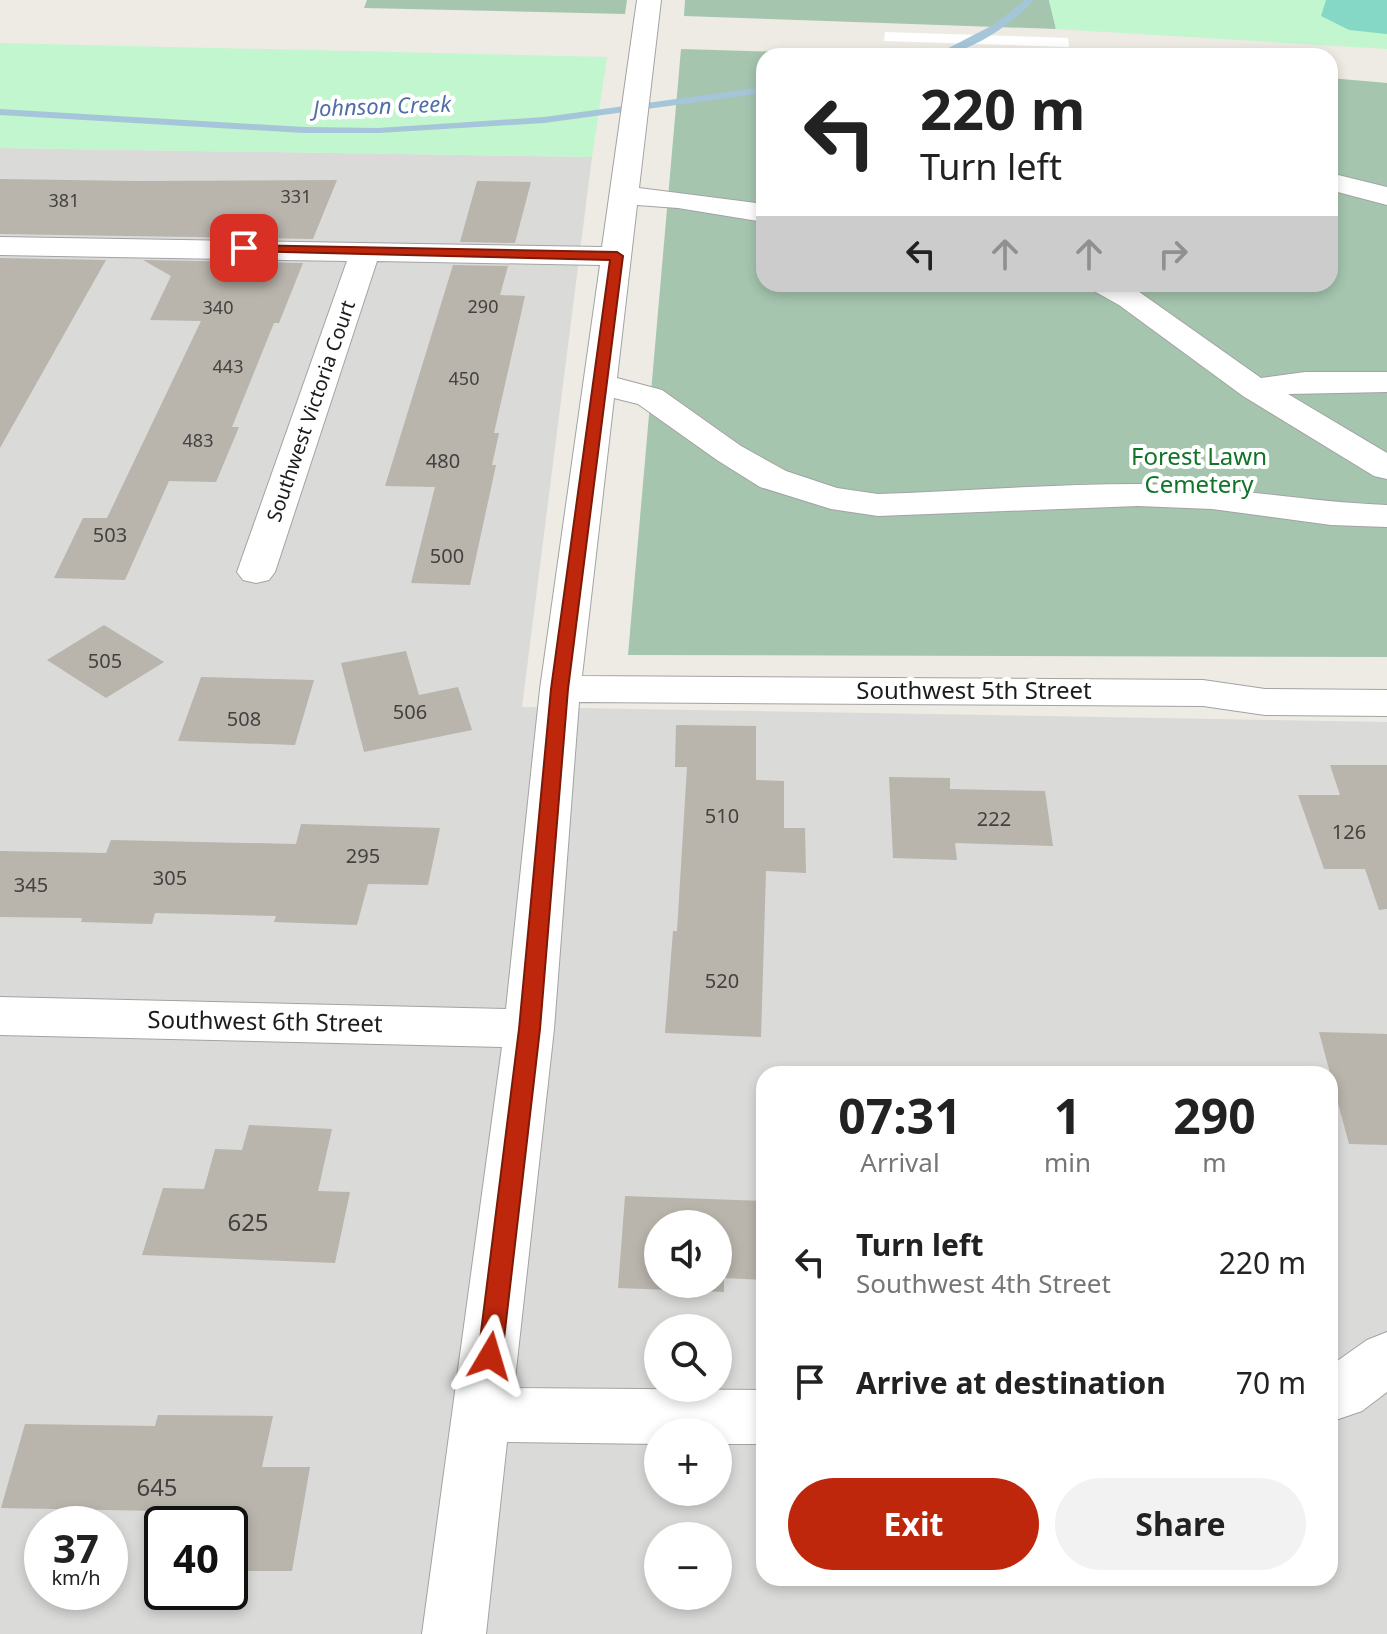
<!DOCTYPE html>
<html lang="en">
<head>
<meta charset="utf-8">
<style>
  body { margin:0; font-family:"Noto Sans",sans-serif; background:#f2f2f2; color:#222; height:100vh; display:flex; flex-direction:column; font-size:30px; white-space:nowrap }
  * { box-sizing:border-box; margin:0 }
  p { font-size:26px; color:#767676 }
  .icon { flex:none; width:44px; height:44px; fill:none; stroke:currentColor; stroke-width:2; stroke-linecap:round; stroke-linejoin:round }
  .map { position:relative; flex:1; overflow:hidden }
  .side { position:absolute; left:756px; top:1066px; width:582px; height:520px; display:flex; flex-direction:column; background:#fff; border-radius:24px; box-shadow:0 4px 12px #0003 }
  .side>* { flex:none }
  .top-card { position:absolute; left:756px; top:48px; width:582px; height:244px; border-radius:24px; box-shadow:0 4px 12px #0003; background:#fff; color:#222; overflow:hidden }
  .tools { position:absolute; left:644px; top:1210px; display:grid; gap:16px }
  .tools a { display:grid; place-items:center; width:88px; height:88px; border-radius:50%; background:#fff; box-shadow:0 4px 12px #0003; font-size:40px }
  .speed { position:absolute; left:24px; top:1506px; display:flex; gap:16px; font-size:40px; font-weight:700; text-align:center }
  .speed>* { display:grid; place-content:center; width:104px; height:104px; border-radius:50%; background:#fff; box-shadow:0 4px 12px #0003; line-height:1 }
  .speed small { font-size:20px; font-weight:400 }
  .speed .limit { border:4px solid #111; border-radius:12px; background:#fff; color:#111 }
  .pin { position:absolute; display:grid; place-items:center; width:68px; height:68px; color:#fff; margin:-34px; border-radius:16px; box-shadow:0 4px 12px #0006 }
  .me { position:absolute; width:88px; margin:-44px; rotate:7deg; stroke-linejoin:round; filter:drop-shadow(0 0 6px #0008) }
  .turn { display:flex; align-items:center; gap:28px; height:168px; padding:0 32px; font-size:36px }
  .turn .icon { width:104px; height:104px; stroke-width:2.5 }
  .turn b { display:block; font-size:56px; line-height:68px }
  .lanes { display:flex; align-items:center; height:76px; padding:0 32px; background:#0003; justify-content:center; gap:40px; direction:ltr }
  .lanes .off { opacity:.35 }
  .eta { display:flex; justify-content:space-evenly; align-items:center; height:136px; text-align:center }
  .eta b { font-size:48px; font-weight:700; line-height:56px }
  .cta { display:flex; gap:16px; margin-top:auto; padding:16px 32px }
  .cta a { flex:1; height:92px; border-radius:48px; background:#be270b; color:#fff; font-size:32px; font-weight:700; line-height:92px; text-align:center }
  .cta a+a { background:#f2f2f2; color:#222 }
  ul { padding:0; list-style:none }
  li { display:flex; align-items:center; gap:24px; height:120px; padding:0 32px }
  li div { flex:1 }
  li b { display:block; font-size:30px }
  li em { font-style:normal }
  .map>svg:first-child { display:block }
  .residential { fill:#dadad9; fill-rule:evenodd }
  .cemetery { fill:#a5c5af }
  .park { fill:#c1f6ce }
  .pitch { fill:#84d8c5 }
  .pier { fill:#fff }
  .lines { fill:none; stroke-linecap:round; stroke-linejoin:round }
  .stream { fill:#a5c5d9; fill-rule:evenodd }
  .building { fill:#b9b4ac; fill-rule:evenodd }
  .minor-casing { stroke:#a3a3a3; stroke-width:2 }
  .minor { fill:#fff; fill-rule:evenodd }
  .route { fill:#be270b; stroke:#7c1907; stroke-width:2 }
  .labels { text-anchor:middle; stroke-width:8; stroke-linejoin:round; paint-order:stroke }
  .far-number-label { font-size:18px; fill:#434240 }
  .far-street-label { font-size:20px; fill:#1c1c1c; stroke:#fff }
  .number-label { font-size:20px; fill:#434240 }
  .far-water-label { font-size:22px; font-style:italic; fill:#4f6da6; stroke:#fff }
  .park-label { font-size:24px; fill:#117429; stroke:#fff }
  .street-label { font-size:24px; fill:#1c1c1c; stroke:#fff }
  .near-number-label { font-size:24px; fill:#434240 }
</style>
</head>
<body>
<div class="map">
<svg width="1387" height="1634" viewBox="0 0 1387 1634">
  <rect width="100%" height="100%" fill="#edebe3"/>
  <path class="residential" d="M 0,148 L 592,157 L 522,707 L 1387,722 L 1387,1634 L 0,1634 ZM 764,1074 L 1330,1074 L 1330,1578 L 764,1578 ZM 658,1224 L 718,1224 L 718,1284 L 658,1284 ZM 658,1328 L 718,1328 L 718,1388 L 658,1388 ZM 658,1432 L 718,1432 L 718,1492 L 658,1492 ZM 42,1524 L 110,1524 L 110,1592 L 42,1592 ZM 162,1524 L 230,1524 L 230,1592 L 162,1592 ZM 658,1536 L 718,1536 L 718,1596 L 658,1596 Z"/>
  <path class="cemetery" d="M 367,0 L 627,0 L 625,14 L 364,8 Z
    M 685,0 L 1049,0 L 1056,29 L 684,16 Z
    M 681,49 L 925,56 L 764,56 L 764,284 L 1330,284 L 1330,78 L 1387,83 L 1387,657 L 628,655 Z"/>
  <path class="park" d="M 1049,0 L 1387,0 L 1387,49 L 1056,29 Z
    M 0,43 L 607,57 L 592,157 L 0,148 Z"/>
  <path class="pitch" d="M 1326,0 L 1387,0 L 1387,34 L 1349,30 L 1321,16 Z"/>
  <path class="pier" d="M 885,32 L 1068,38 L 1069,47 L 884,41 Z"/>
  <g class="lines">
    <path class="stream" d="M 1025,0 L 1034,0 C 1013,24 966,56 933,56 L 995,24 Z
      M 764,87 L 764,93 L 544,123 L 378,133 L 304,133 L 0,115 L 0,109 L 304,127 L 378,128 L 544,117 Z"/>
  </g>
  <path class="building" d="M 0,179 L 136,181 L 337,180 L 313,239 L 0,234 Z
    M 477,181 L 531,182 L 515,243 L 460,242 Z
    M 0,258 L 106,260 L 0,448 Z
    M 143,260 L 303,263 L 279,323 L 274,323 L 232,427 L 239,427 L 216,482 L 169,481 L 125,580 L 54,578 L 83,518 L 107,518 L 201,321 L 150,320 L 171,276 Z
    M 453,265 L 508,266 L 500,295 L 525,296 L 494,433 L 499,433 L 492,465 L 496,465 L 470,585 L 411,583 L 435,487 L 385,486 Z
    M 104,625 L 164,662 L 106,698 L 47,660 Z
    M 406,651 L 419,695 L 458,687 L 472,730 L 364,752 L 341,663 Z
    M 201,677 L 314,680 L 295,745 L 178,741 Z
    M 676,725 L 756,726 L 756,780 L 784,781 L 784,828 L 805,828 L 806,873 L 766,871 L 761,1037 L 665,1033 L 673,931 L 677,931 L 687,767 L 675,767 Z
    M 1330,765 L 1387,765 L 1387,909 L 1379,910 L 1365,869 L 1324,869 L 1298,795 L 1340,795 Z
    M 889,777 L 950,778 L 950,789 L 1045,791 L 1053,846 L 955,843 L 957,860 L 893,858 Z
    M 301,824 L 440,828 L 428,885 L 368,884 L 357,925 L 274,922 L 276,916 L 155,913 L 152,924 L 81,922 L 82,918 L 0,917 L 0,851 L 106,853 L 111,840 L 296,844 Z
    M 1319,1032 L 1387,1034 L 1387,1145 L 1349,1144 Z
    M 249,1125 L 332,1129 L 318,1191 L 350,1192 L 335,1263 L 142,1255 L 163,1188 L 204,1189 L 215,1149 L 242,1150 Z
    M 625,1196 L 764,1201 L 764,1280 L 724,1278 L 724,1292 L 618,1288 ZM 658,1224 L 718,1224 L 718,1284 L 658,1284 Z
    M 158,1415 L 273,1416 L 262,1467 L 310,1467 L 292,1571 L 230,1571 L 230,1524 L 211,1524 L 214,1512 L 1,1508 L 25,1424 L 155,1426 Z"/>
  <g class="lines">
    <g class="minor-casing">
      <path id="minor" d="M 637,0 L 661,0 L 639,188 L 764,204 L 764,222 L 678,208 L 637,205 L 617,378 L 662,390 L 741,446 L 786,471 L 837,488 L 878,494 C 965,491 1052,484 1139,484 C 1222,485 1304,502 1387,505 L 1387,527 L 1331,525 L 1212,509 L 1138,506 L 878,516 L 831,509 L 760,487 L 717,460 L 638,404 L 614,398 L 582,676 L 1203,680 L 1265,689 L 1387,690 L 1387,716 L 1265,715 L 1203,706 L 579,702 L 554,1029 L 514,1388 L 764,1390 L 764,1444 L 718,1444 L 718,1432 L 658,1432 L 658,1444 L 507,1442 L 486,1634 L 422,1634 L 502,1047 L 0,1035 L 0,997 L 506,1009 L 540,689 L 600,265 L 377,261 L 275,572 L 269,580 L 256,583 L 243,580 L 237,572 L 347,261 L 0,255 L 0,237 L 602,247 Z
        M 1330,173 L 1387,187 L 1387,205 L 1330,190 Z
        M 1090,284 L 1128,284 L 1261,378 L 1305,372 L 1387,372 L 1387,392 L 1288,394 L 1387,453 L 1387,479 L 1374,476 L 1243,396 L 1119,305 L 1094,291 Z
        M 1387,1332 L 1387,1392 L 1362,1411 L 1330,1422 L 1330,1366 L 1367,1340 Z"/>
    </g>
    <use href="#minor" class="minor"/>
  </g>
  <path class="route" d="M 244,245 L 617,252 L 623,256 L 568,689 L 540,1029 L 502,1356 L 498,1363 L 490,1367 L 482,1363 L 478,1356 L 519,1029 L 551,689 L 610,260 L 240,251 L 238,248 Z"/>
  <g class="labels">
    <g class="far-number-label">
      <text x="296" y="203">331</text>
      <text x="64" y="207">381</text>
      <text x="483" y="313">290</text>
      <text x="218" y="314">340</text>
      <text x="228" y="373">443</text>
      <text x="464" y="385">450</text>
      <text x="198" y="447">483</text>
    </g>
    <g class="far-street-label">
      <text transform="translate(311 411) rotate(-71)" y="7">Southwest Victoria Court</text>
    </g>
    <g class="number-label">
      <text x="443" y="468">480</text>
      <text x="110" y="542">503</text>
      <text x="447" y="563">500</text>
      <text x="105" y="668">505</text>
      <text x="410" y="719">506</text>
      <text x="244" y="726">508</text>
      <text x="722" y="823">510</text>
      <text x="994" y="826">222</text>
      <text x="1349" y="839">126</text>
      <text x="363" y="863">295</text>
      <text x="170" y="885">305</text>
      <text x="31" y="892">345</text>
      <text x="722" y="988">520</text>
    </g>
    <g class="far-water-label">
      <text transform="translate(382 106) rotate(-2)" y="8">Johnson Creek</text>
    </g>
    <g class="park-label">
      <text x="1199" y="465">Forest Lawn<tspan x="1199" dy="28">Cemetery</tspan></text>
    </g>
    <g class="street-label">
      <text x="974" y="699">Southwest 5th Street</text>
      <text transform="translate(265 1022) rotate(1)" y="8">Southwest 6th Street</text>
    </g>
    <g class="near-number-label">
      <text x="248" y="1231">625</text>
      <text x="157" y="1496">645</text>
    </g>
  </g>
</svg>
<div class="tools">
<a><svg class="icon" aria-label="sound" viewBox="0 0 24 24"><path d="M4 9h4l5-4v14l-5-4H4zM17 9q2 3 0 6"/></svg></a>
<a><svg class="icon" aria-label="search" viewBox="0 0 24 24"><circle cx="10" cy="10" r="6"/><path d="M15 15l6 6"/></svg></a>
<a>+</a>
<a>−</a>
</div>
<div class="speed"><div>37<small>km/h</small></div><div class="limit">40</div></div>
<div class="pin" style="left:244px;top:248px;background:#d93025"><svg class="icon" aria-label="arrive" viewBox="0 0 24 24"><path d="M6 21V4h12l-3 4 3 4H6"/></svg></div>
<svg class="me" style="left:490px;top:1356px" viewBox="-20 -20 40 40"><path d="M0-17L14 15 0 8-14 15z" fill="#be270b" stroke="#fff" stroke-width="4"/></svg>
<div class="top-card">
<div class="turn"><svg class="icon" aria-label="left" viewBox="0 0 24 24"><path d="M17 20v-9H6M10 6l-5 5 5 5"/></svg><div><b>220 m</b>Turn left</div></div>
<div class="lanes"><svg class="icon" aria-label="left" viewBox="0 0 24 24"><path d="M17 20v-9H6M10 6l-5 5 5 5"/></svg><svg class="icon off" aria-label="ahead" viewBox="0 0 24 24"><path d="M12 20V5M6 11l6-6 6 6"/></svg><svg class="icon off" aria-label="ahead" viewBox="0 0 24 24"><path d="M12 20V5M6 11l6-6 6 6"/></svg><svg class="icon off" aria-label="right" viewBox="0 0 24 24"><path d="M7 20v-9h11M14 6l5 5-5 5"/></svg></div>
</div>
<section class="side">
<div class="eta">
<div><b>07:31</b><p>Arrival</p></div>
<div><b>1</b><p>min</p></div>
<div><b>290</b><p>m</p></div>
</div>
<ul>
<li><svg class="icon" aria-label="left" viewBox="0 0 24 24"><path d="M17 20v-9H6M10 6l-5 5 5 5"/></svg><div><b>Turn left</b><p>Southwest 4th Street</p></div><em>220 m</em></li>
<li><svg class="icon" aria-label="arrive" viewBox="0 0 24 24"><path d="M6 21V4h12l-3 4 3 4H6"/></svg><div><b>Arrive at destination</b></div><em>70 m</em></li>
</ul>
<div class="cta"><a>Exit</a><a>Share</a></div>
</section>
</div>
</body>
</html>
